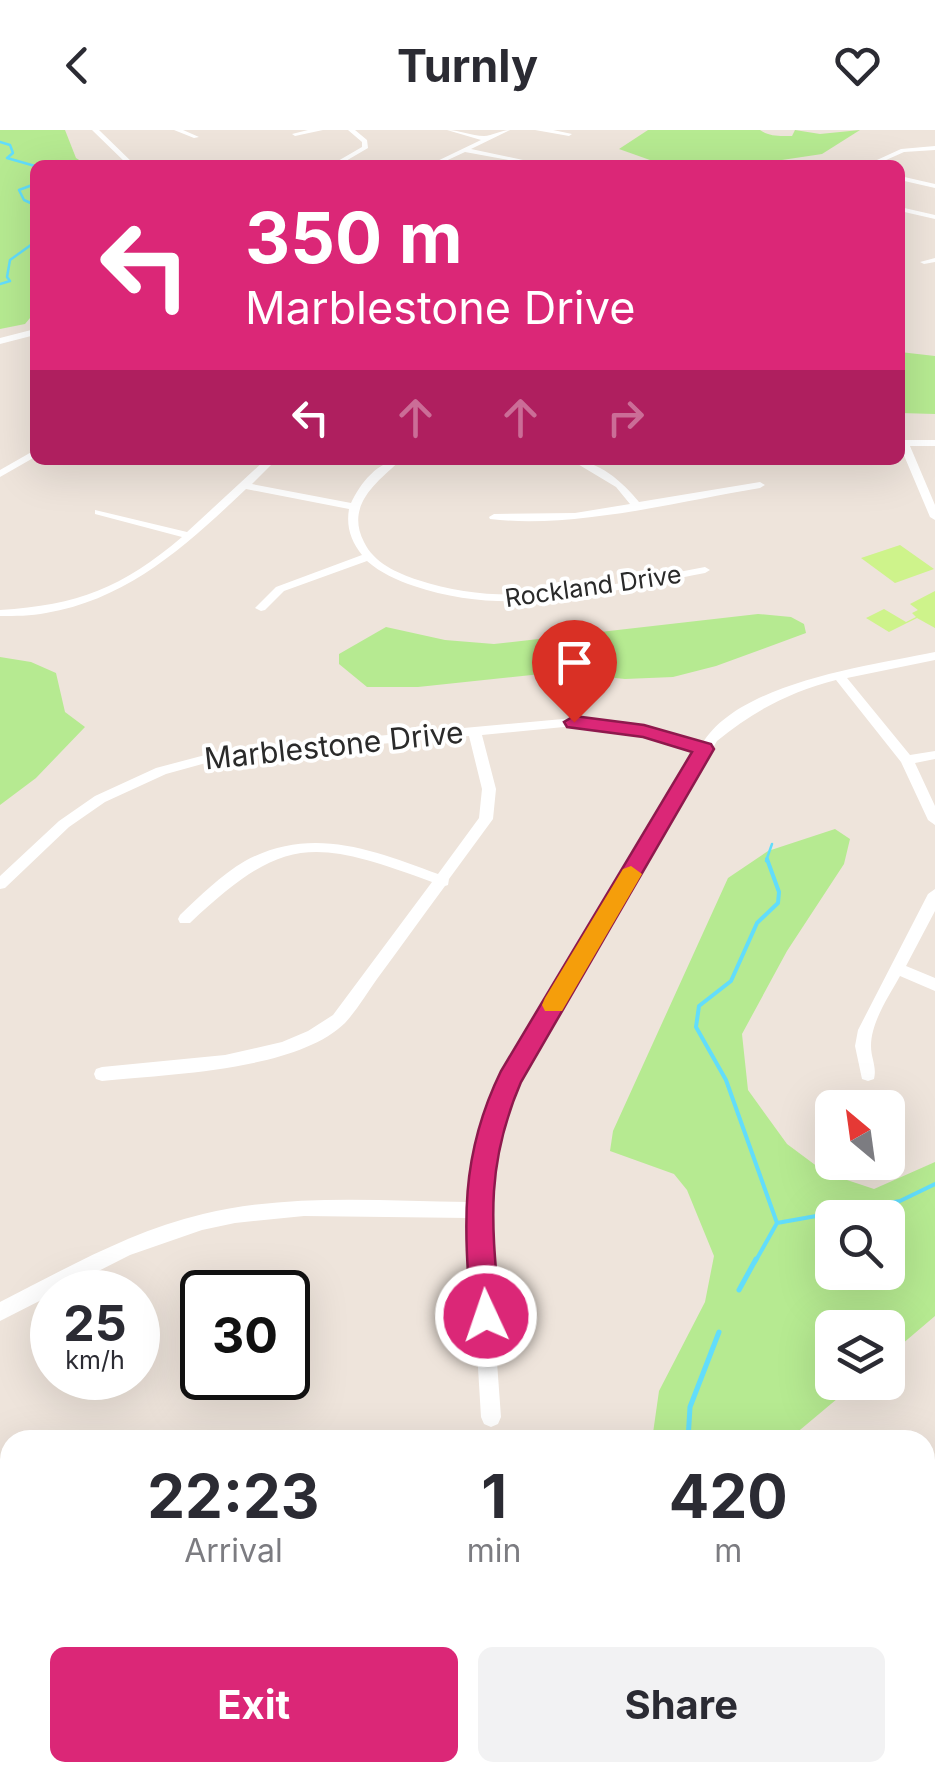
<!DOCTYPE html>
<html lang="en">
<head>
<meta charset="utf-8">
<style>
  body { margin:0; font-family:Inter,sans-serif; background:#f2f2f3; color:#2b2b33; height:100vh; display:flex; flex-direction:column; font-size:38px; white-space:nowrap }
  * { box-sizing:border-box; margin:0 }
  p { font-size:32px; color:#7c7c81 }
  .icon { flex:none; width:55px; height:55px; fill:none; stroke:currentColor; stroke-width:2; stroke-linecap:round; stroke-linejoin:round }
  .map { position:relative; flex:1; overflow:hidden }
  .panel { position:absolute; left:0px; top:1300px; width:935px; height:352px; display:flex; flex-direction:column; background:#fff; border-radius:30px 30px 0 0; box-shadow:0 10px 40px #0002 }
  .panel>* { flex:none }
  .hud { position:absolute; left:30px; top:30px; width:875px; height:305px; border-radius:15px; box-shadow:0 10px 40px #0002; background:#db2777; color:#fff; overflow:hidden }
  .needle { width:65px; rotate:331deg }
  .controls { position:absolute; left:815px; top:960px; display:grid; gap:20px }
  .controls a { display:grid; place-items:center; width:90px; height:90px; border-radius:15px; background:#fff; box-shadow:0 10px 40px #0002; font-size:50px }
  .speed { position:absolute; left:30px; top:1140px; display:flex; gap:20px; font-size:50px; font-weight:700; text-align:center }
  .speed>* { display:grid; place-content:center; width:130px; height:130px; border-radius:50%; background:#fff; box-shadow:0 10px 40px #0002; line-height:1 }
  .speed small { font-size:25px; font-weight:400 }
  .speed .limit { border:5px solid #111; border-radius:15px; background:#fff; color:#111 }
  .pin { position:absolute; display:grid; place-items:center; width:85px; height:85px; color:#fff; margin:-102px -42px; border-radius:50% 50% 50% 0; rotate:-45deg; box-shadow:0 0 10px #0007 }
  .pin .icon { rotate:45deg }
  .me { position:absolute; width:110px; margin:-55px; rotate:357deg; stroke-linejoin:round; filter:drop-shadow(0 0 8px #0008) }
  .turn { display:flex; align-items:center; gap:35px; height:210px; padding:0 50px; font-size:45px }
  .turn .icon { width:130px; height:130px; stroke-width:2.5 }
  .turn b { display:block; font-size:70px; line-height:85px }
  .lanes { display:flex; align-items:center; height:95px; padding:0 50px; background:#0003; justify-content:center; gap:50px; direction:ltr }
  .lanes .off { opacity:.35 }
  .eta { display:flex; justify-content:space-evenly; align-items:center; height:170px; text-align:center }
  .eta b { font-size:60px; font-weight:700; line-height:70px }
  .button { display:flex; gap:20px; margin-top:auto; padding:20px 50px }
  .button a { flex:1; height:115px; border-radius:15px; background:#db2777; color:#fff; font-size:40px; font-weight:700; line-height:115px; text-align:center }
  .button a+a { background:#f2f2f3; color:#2b2b33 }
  header { display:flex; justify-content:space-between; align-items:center; height:130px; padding:0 50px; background:#fff; font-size:45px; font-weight:700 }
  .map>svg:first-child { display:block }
  .green { fill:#b6ea91; fill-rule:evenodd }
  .pitch { fill:#cef38b }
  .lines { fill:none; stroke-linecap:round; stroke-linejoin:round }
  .stream-far2 { stroke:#62ddfb; stroke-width:2.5 }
  .stream-far1 { stroke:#62ddfb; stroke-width:4 }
  .stream { stroke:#62ddfb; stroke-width:5 }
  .minor { fill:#fff; fill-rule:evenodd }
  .route { fill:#db2777; stroke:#8e194d; stroke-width:2.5 }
  .slow { fill:#f59e0b }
  .labels { text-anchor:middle; stroke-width:8; stroke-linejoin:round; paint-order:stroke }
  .far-street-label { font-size:25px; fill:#2a2a2a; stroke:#fff }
  .street-label { font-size:30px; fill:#2a2a2a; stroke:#fff }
</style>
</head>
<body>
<header><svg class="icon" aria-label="back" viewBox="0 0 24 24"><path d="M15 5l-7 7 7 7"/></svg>Turnly<svg class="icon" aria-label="heart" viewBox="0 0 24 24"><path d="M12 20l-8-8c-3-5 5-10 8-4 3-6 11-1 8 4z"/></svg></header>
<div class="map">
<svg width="935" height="1651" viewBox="0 0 935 1651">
  <rect width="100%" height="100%" fill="#eee4db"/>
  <path class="green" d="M 0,0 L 65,0 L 76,28 L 87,35 L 35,35 L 35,182 L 25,194 L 0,199 Z
    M 648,0 L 760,0 C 770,7 779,6 792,6 L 795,0 L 820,4 L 860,0 L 822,24 L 749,35 L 664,35 L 619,19 Z
    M 900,222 L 935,226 L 935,284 L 900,283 Z
    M 758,484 L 791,487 L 804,494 L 806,503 L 716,536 L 673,547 L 625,549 L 560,542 L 418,557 L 367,557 L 339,534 L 339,524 L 386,497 L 445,510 L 494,514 Z
    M 0,527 L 31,532 L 56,543 L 65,582 L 85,597 L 36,648 L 0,675 Z
    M 835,699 L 850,709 L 844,734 L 787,821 L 742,904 L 748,960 L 787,1014 L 826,1043 L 874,1059 L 935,1032 L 935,1186 L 888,1226 L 888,1198 L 832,1198 L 832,1252 L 856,1253 L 788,1310 L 652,1310 L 659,1261 L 705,1172 L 714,1126 L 687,1060 L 674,1044 L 610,1021 L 613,1001 L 728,748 L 768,721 ZM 832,1088 L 888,1088 L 888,1142 L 832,1142 Z
    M 295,1643 L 295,1642 L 647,1643 L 644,1651 L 295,1651 Z"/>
  <path class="pitch" d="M 900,415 L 934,439 L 895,453 L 861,428 Z
    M 935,461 L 935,498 L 917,488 L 889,502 L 866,488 L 884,479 L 906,492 L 916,487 L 912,483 L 918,480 L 910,474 Z"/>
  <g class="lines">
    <path class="stream-far2" d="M 0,12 L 10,15 L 13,23 L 7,28 L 35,36
      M 35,54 L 19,60 L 24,70 L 35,75
      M 0,154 L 10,151 L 7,147 L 10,130 L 35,112
      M 766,731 L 772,714"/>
    <path class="stream-far1" d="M 777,1093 L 900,1071 L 935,1054
      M 755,1132 L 777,1093 L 726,950 L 696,897 L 699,876 L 731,851 L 757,793 L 778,773 L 779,762 L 767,729"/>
    <path class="stream" d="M 739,1160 L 756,1129
      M 688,1310 L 690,1277 L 719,1202
      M 550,1651 L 552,1642"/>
    <path class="minor" d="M 92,0 L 99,0 L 135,35 L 128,35 Z
      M 174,0 L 183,0 L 199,7 L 194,8 Z
      M 308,0 L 323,0 L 295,6 L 292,4 Z
      M 348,0 L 355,0 L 367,10 L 368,18 L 339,35 L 331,35 L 362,17 L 362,12 Z
      M 447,0 C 460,0 471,6 484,6 C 492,6 501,0 510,0 L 471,19 L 523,30 L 520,32 L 465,22 L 437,35 L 429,35 L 481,10 Z
      M 535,0 L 553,0 L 572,4 L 569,6 Z
      M 935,16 L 935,20 L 904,22 L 875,35 L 866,35 L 901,19 Z
      M 246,30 L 249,32 L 249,35 L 243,35 Z
      M 900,46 L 935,54 L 935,58 L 900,50 Z
      M 900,77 L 935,85 L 935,89 L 900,81 Z
      M 935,128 L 935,132 L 924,134 L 920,132 Z
      M 35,199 L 35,205 L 0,214 L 0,208 Z
      M 900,310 L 935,310 L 935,316 L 910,316 L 935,375 L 935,390 L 930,387 L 900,316 Z
      M 35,320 L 35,327 L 0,347 L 0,340 Z
      M 265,330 L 276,330 L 252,354 L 351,373 C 360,354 378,330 401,330 C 377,352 345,375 364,412 C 374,433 397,443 418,450 C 512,482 611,454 705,437 L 710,440 L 705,443 C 609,461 510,489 414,456 C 396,450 381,443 367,431 L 284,461 L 265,480 L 261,481 L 255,478 L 276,457 L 362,425 C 351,411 346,397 349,379 L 246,359 C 188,414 129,469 46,483 C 31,486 15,486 0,486 L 0,480 C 78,475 122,458 182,407 L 95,384 L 95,380 L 187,402 Z
      M 571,330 C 598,330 623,352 639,372 L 760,352 L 765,355 L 760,358 C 676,372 574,399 490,389 L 489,387 L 494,384 L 575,383 L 630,374 L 616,357 Z
      M 935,522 L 935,530 L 847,548 L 910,625 L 935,621 L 935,629 L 915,633 L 935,676 L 935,695 L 928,690 L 901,632 L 836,550 C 790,562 753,581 717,611 L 517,951 L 495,1010 L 486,1080 L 501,1287 L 498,1294 L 491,1297 L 484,1294 L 481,1287 L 469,1088 L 304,1086 L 235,1093 L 202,1100 L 130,1125 L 0,1191 L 0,1172 C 65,1139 131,1101 203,1084 C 290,1063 381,1071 469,1072 L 479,1010 L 504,944 L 698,621 L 643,605 L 574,596 L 482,605 L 496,659 L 493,689 L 449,749 L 448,755 L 445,756 C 422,787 400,818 377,849 C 367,863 357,880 345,893 C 296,941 168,944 102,951 L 96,949 L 94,944 L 96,939 L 102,937 L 225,925 L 282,912 L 308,901 L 333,885 L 432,752 C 314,709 284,704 190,793 L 180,793 L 178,789 L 180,785 C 200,766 221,745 245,731 C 311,695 373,720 438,744 L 479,688 L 482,659 L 469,606 L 224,628 L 166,644 L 105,672 L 69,697 L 5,758 L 0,759 L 0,746 L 59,691 L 95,666 L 156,638 L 224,620 L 574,588 L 644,597 L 702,614 C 739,552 869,536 935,522 Z
      M 935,759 L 935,781 L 906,836 L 935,848 L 935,861 L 900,846 C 889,866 871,892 871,916 C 871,928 877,937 874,949 L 868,951 L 862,949 L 855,916 L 858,900 L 928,764 Z
      M 935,1342 L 935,1368 L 925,1374 L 925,1348 Z
      M 10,1355 L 10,1375 L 0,1378 L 0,1358 Z
      M 829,1642 L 853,1642 L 853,1651 L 829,1651 Z"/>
  </g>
  <path class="route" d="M 574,586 L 644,595 L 711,614 L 714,619 L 521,952 C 484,1038 492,1096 500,1186 L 496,1195 L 486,1199 L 475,1195 L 471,1186 C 464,1094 459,1027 501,941 L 692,622 L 643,607 L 567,597 L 564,592 Z"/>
  <path class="slow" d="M 631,736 L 642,744 L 562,881 L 545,881 L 542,875 L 545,868 L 623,739 Z"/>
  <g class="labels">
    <g class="far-street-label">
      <text transform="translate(593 456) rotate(-8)" y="9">Rockland Drive</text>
    </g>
    <g class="street-label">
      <text transform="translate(334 616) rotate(-6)" y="10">Marblestone Drive</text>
    </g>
  </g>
</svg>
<div class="controls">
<a><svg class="needle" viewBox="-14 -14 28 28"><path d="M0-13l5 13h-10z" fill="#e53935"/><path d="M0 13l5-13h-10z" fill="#7c7c81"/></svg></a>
<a><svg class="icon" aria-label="search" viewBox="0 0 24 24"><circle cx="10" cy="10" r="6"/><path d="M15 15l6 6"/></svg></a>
<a><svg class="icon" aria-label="layers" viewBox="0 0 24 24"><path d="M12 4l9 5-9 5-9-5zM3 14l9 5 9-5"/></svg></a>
</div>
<div class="speed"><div>25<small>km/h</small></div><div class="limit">30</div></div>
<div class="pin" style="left:574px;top:592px;background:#d93025"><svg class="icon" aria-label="arrive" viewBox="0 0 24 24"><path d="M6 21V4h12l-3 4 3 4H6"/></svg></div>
<svg class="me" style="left:486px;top:1186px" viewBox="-20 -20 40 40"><circle r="17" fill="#db2777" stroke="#fff" stroke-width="3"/><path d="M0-11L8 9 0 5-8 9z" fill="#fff"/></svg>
<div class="hud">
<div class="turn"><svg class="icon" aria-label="left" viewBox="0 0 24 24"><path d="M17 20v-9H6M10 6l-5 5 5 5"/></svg><div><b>350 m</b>Marblestone Drive</div></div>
<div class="lanes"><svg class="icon" aria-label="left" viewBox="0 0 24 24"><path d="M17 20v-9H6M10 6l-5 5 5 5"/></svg><svg class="icon off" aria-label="ahead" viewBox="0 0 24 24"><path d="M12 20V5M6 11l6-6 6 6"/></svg><svg class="icon off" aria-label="ahead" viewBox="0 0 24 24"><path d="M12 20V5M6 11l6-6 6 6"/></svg><svg class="icon off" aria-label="right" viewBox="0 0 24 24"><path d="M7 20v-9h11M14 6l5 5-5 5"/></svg></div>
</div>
<section class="panel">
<div class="eta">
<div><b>22:23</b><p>Arrival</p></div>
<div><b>1</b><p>min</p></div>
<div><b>420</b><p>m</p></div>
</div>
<div class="button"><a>Exit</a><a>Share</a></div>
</section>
</div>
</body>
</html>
